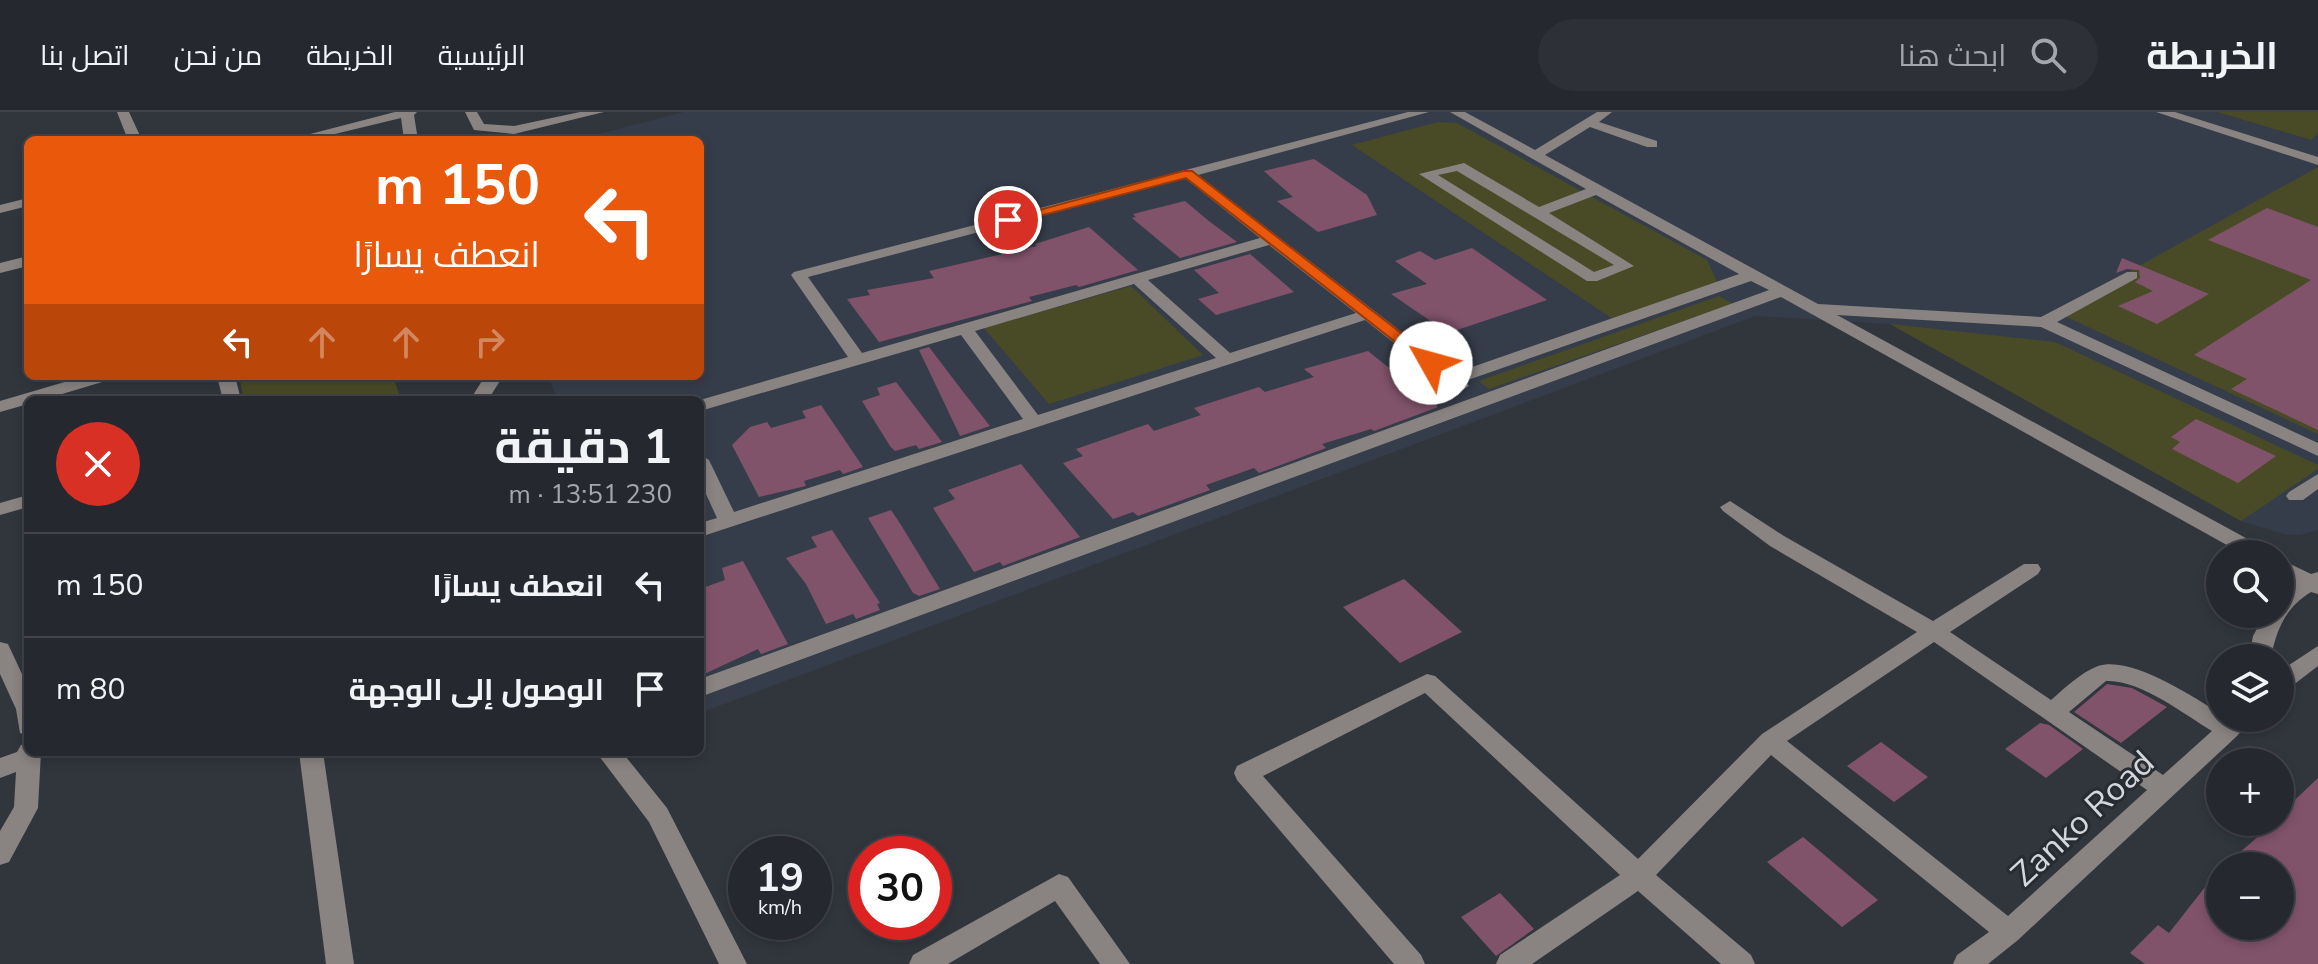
<!DOCTYPE html>
<html lang="ar">
<head>
<meta charset="utf-8">
<style>
  body { margin:0; font-family:"Nunito Sans",Cairo,sans-serif; background:#2d3036; color:#f1f3f6; direction:rtl; height:100vh; display:flex; flex-direction:column; font-size:30px; white-space:nowrap }
  * { box-sizing:border-box; margin:0 }
  p { font-size:26px; color:#a3a6aa }
  .icon { flex:none; width:44px; height:44px; fill:none; stroke:currentColor; stroke-width:2; stroke-linecap:round; stroke-linejoin:round }
  .map { position:relative; flex:1; overflow:hidden; direction:ltr }
  .sheet { position:absolute; left:24px; top:284px; width:680px; height:360px; display:flex; flex-direction:column; background:#25282e; border-radius:12px; box-shadow:0 4px 12px #0003,0 0 0 2px #42444a; direction:rtl }
  .sheet>* { flex:none }
  .guide { position:absolute; left:24px; top:24px; width:680px; height:244px; border-radius:12px; box-shadow:0 4px 12px #0003,0 0 0 2px #42444a; direction:rtl; background:#ea580c; color:#fff; overflow:hidden }
  .buttons { position:absolute; left:2206px; top:428px; display:grid; gap:16px }
  .buttons a { display:grid; place-items:center; width:88px; height:88px; border-radius:50%; background:#25282e; box-shadow:0 4px 12px #0003,0 0 0 2px #42444a; font-size:40px }
  .speed { position:absolute; left:728px; top:724px; display:flex; gap:16px; font-size:40px; font-weight:700; text-align:center }
  .speed>* { display:grid; place-content:center; width:104px; height:104px; border-radius:50%; background:#25282e; box-shadow:0 4px 12px #0003,0 0 0 2px #42444a; line-height:1 }
  .speed small { font-size:20px; font-weight:400 }
  .speed .limit { border:12px solid #d22; background:#fff; color:#111 }
  .pin { position:absolute; display:grid; place-items:center; width:68px; height:68px; color:#fff; margin:-34px; border:4px solid #fff; border-radius:50%; box-shadow:0 2px 8px #0007 }
  .me { position:absolute; width:88px; margin:-44px; rotate:308deg; stroke-linejoin:round; filter:drop-shadow(0 0 6px #0008) }
  .turn { display:flex; align-items:center; gap:28px; height:168px; padding:0 32px; font-size:36px }
  .turn .icon { width:104px; height:104px; stroke-width:2.5 }
  .turn b { display:block; font-size:56px; line-height:68px }
  .lanes { display:flex; align-items:center; height:76px; padding:0 32px; background:#0003; justify-content:center; gap:40px; direction:ltr }
  .lanes .off { opacity:.35 }
  .round { display:grid; place-items:center; flex:none; width:84px; height:84px; border-radius:42px; background:#2d3036 }
  .overview { display:flex; align-items:center; justify-content:space-between; height:136px; padding:0 32px }
  h1 { font-size:48px; font-weight:700; line-height:60px }
  ul { padding:0; list-style:none }
  li { display:flex; align-items:center; gap:24px; height:104px; padding:0 32px; border-top:2px solid #42444a }
  li div { flex:1 }
  li b { display:block; font-size:30px }
  li em { font-style:normal }
  header { display:flex; align-items:center; gap:48px; box-sizing:border-box; height:112px; padding:0 40px; background:#25282e; border-bottom:2px solid #42444a }
  header strong { font-size:38px }
  nav { display:flex; gap:44px; margin-inline-start:auto; font-size:28px }
  .search { width:560px; height:72px; background:#2d3036; display:flex; align-items:center; gap:20px; box-sizing:border-box; padding:0 28px; border-radius:44px; color:#a3a6aa; font-size:30px }
  .map>svg:first-child { display:block }
  .built { fill:#363d4a }
  .green { fill:#494b27 }
  .building { fill:#81536b }
  .lines { fill:none; stroke-linecap:round; stroke-linejoin:round }
  .minor { fill:#898482; fill-rule:evenodd }
  .route { fill:#ea580c; stroke:#983908; stroke-width:2 }
  .labels { text-anchor:middle; stroke-width:6; stroke-linejoin:round; paint-order:stroke }
  .near-street-label { font-size:34px; fill:#d4d6db; stroke:#272c33 }
</style>
</head>
<body>
<header>
<strong>الخريطة</strong>
<div class="search"><svg class="icon" aria-label="search" viewBox="0 0 24 24"><circle cx="10" cy="10" r="6"/><path d="M15 15l6 6"/></svg>ابحث هنا</div>
<nav><a>الرئيسية</a><a>الخريطة</a><a>من نحن</a><a>اتصل بنا</a></nav>
</header>
<div class="map">
<svg width="2318" height="852" viewBox="0 0 2318 852">
  <rect width="100%" height="100%" fill="#31363d"/>
  <path class="built" d="M 684,0 L 2217,0 L 2310,28 L 2318,21 L 2318,418 L 2300,423 L 2284,422 L 2241,409 L 1890,212 L 1755,204 L 700,601 L 700,288 L 558,288 L 548,264 L 700,264 L 700,28 L 576,28 Z"/>
  <path class="green" d="M 2217,0 L 2318,0 L 2318,21 L 2311,28 Z
    M 1438,10 L 1457,11 L 1707,148 L 1717,170 L 1613,207 L 1352,33 Z
    M 2318,55 L 2318,322 L 2056,200 Z
    M 1131,174 L 1203,243 L 1049,292 L 984,216 Z
    M 1719,184 L 1733,192 L 1489,277 L 1479,269 Z
    M 1890,212 L 2055,230 L 2318,353 L 2318,357 L 2241,409 Z
    M 239,264 L 393,264 L 401,288 L 244,288 Z"/>
  <path class="building" d="M 1314,47 L 1367,83 L 1377,103 L 1318,120 L 1277,89 L 1293,85 L 1264,59 Z
    M 1185,89 L 1210,110 L 1237,130 L 1180,146 L 1132,106 L 1136,105 L 1133,102 Z
    M 2267,96 L 2318,115 L 2318,318 L 2231,277 L 2247,267 L 2194,243 L 2311,168 L 2208,128 Z
    M 1089,115 L 1138,158 L 1079,175 L 1076,173 L 1029,185 L 1032,189 L 879,230 L 847,187 L 870,183 L 867,178 L 934,166 L 929,159 L 1037,134 L 1035,132 Z
    M 1472,136 L 1547,188 L 1448,221 L 1391,182 L 1427,172 L 1395,149 L 1420,139 L 1435,148 Z
    M 1250,142 L 1294,180 L 1216,203 L 1198,187 L 1219,181 L 1194,158 Z
    M 2122,146 L 2209,182 L 2157,212 L 2118,194 L 2153,179 L 2135,170 L 2140,166 L 2139,158 L 2127,157 L 2116,161 Z
    M 929,235 L 964,281 L 990,314 L 960,324 L 919,238 Z
    M 1368,239 L 1438,295 L 1374,319 L 1371,317 L 1322,332 L 1326,336 L 1259,361 L 1254,356 L 1206,373 L 1210,378 L 1138,404 L 1133,400 L 1113,407 L 1063,351 L 1083,344 L 1076,337 L 1148,312 L 1154,319 L 1201,303 L 1194,296 L 1259,275 L 1265,280 L 1314,265 L 1304,257 Z
    M 896,270 L 942,330 L 919,337 L 916,333 L 895,339 L 890,334 L 862,289 L 880,283 L 877,276 Z
    M 821,293 L 863,355 L 843,362 L 840,358 L 804,369 L 806,374 L 759,385 L 732,333 L 750,315 L 767,310 L 771,316 L 806,306 L 802,299 Z
    M 2196,307 L 2276,344 L 2238,371 L 2172,337 L 2180,330 L 2171,325 Z
    M 1021,352 L 1080,425 L 1003,454 L 1000,450 L 974,460 L 933,396 L 955,387 L 948,378 Z
    M 891,398 L 901,413 L 940,477 L 919,484 L 913,481 L 868,406 Z
    M 832,418 L 880,491 L 877,492 L 880,498 L 856,507 L 853,502 L 826,512 L 806,472 L 786,446 L 817,435 L 811,425 Z
    M 743,449 L 788,532 L 761,542 L 758,537 L 700,564 L 700,477 L 725,468 L 722,456 Z
    M 1404,467 L 1462,520 L 1400,551 L 1343,495 Z
    M 2107,572 L 2132,576 L 2167,595 L 2121,631 L 2074,600 Z
    M 2040,611 L 2049,613 L 2083,637 L 2046,666 L 2005,637 Z
    M 1881,630 L 1928,665 L 1894,690 L 1847,654 Z
    M 2318,666 L 2318,852 L 2145,852 L 2130,841 L 2158,813 L 2169,821 L 2220,756 L 2220,814 L 2280,814 L 2280,754 L 2224,754 L 2275,710 L 2280,710 L 2280,702 Z
    M 1803,725 L 1878,788 L 1842,815 L 1767,750 Z
    M 1500,781 L 1534,817 L 1496,844 L 1461,805 Z"/>
  <g class="lines">
    <path class="minor" d="M 117,0 L 129,0 L 142,28 L 128,28 Z
      M 395,0 L 417,0 L 414,3 L 418,28 L 404,28 L 401,6 L 310,28 L 287,28 Z
      M 465,0 L 477,0 L 484,12 L 514,14 L 580,0 L 604,0 L 514,22 L 474,18 Z
      M 1408,0 L 1429,0 L 1198,63 L 1455,261 L 1739,162 L 1596,83 L 1549,101 L 1634,154 L 1597,169 L 1587,169 L 1419,62 L 1464,51 L 1539,95 L 1586,77 L 1450,0 L 1465,0 L 1535,38 L 1597,0 L 1612,0 L 1599,10 L 1657,29 L 1657,35 L 1647,35 L 1590,15 L 1545,43 L 1818,192 L 2041,205 L 2127,160 L 2137,160 L 2137,166 L 2057,210 L 2318,331 L 2318,344 L 2041,215 L 1837,203 L 2266,437 L 2269,442 L 2243,442 L 1781,185 L 700,585 L 700,567 L 1769,178 L 1751,169 L 1465,269 L 1469,274 L 1460,279 L 1454,278 L 1365,208 L 700,425 L 700,411 L 717,406 L 700,369 L 700,342 L 709,348 L 734,400 L 1023,307 L 961,223 L 700,299 L 700,288 L 848,245 L 791,163 L 794,160 ZM 1457,59 L 1614,153 L 1594,160 L 1438,63 ZM 1185,66 L 1260,126 L 862,241 L 808,165 ZM 1269,133 L 1356,201 L 1230,241 L 1148,168 ZM 1134,172 L 1216,246 L 1038,303 L 975,219 Z
      M 2156,0 L 2175,0 L 2318,45 L 2318,53 Z
      M 28,86 L 28,94 L 0,101 L 0,93 Z
      M 28,144 L 28,154 L 0,161 L 0,151 Z
      M 85,264 L 112,264 L 109,268 L 42,288 L 28,288 L 28,292 L 0,300 L 0,289 Z
      M 217,264 L 235,264 L 241,288 L 223,288 Z
      M 485,264 L 503,264 L 488,288 L 470,288 Z
      M 2318,362 L 2318,377 L 2303,388 L 2289,388 L 2286,384 L 2289,380 Z
      M 28,383 L 28,395 L 0,403 L 0,391 Z
      M 1730,389 L 1784,424 L 1933,509 L 2024,452 L 2038,452 L 2041,457 L 2038,462 L 1950,520 L 2051,588 C 2065,576 2080,561 2098,554 C 2131,543 2191,584 2220,601 L 2220,606 L 2253,606 L 2237,624 L 2018,828 L 1988,852 L 1953,852 L 1957,843 L 1989,820 L 1771,643 L 1656,763 L 1751,843 L 1755,852 L 1721,852 L 1638,779 L 1532,852 L 1496,852 L 1500,843 L 1620,763 L 1425,581 L 1263,664 L 1421,843 L 1425,852 L 1394,852 L 1237,668 L 1234,661 L 1237,654 L 1427,562 L 1435,564 L 1638,747 L 1762,622 L 1917,520 L 1770,434 L 1723,399 L 1720,395 ZM 1934,530 L 2147,678 L 2008,804 L 1787,629 ZM 2106,569 C 2139,567 2184,602 2212,619 L 2163,663 L 2069,600 Z
      M 2280,447 L 2311,462 L 2318,460 L 2318,482 L 2311,480 C 2286,495 2276,518 2271,546 L 2249,546 L 2253,524 L 2265,502 L 2280,502 L 2280,483 L 2295,471 L 2280,463 Z
      M 0,530 L 8,532 L 28,575 L 28,624 L 20,621 L 16,597 L 0,562 Z
      M 2318,534 L 2318,554 L 2288,577 L 2280,579 L 2280,559 Z
      M 28,631 L 28,640 L 41,640 L 38,696 L 9,750 L 0,753 L 0,719 L 14,695 L 16,660 L 0,666 L 0,646 L 17,640 L 21,633 Z
      M 299,640 L 323,640 L 354,852 L 326,852 Z
      M 596,640 L 622,640 L 667,696 L 747,852 L 719,852 L 649,710 Z
      M 1059,762 L 1068,765 L 1130,852 L 1100,852 L 1055,789 L 948,852 L 909,852 L 913,843 Z"/>
  </g>
  <path class="route" d="M 1183,59 L 1192,59 L 1436,248 L 1436,254 L 1426,254 L 1186,66 L 1008,112 L 1002,108 Z"/>
  <g class="labels">
    <g class="near-street-label">
      <text transform="translate(2082 706) rotate(-43)" y="12">Zanko Road</text>
    </g>
  </g>
</svg>
<div class="buttons">
<a><svg class="icon" aria-label="search" viewBox="0 0 24 24"><circle cx="10" cy="10" r="6"/><path d="M15 15l6 6"/></svg></a>
<a><svg class="icon" aria-label="layers" viewBox="0 0 24 24"><path d="M12 4l9 5-9 5-9-5zM3 14l9 5 9-5"/></svg></a>
<a>+</a>
<a>−</a>
</div>
<div class="speed"><div>19<small>km/h</small></div><div class="limit">30</div></div>
<div class="pin" style="left:1008px;top:108px;background:#d93025"><svg class="icon" aria-label="arrive" viewBox="0 0 24 24"><path d="M6 21V4h12l-3 4 3 4H6"/></svg></div>
<svg class="me" style="left:1431px;top:251px" viewBox="-20 -20 40 40"><circle r="19" fill="#fff"/><path d="M0-13L10 11 0 6-10 11z" fill="#ea580c"/></svg>
<div class="guide">
<div class="turn"><svg class="icon" aria-label="left" viewBox="0 0 24 24"><path d="M17 20v-9H6M10 6l-5 5 5 5"/></svg><div><b>150 m</b>انعطف يسارًا</div></div>
<div class="lanes"><svg class="icon" aria-label="left" viewBox="0 0 24 24"><path d="M17 20v-9H6M10 6l-5 5 5 5"/></svg><svg class="icon off" aria-label="ahead" viewBox="0 0 24 24"><path d="M12 20V5M6 11l6-6 6 6"/></svg><svg class="icon off" aria-label="ahead" viewBox="0 0 24 24"><path d="M12 20V5M6 11l6-6 6 6"/></svg><svg class="icon off" aria-label="right" viewBox="0 0 24 24"><path d="M7 20v-9h11M14 6l5 5-5 5"/></svg></div>
</div>
<section class="sheet">
<div class="overview"><div><h1>1 دقيقة</h1><p>230 m · 13:51</p></div><a class="round" style="background:#d93025;color:#fff"><svg class="icon" aria-label="close" viewBox="0 0 24 24"><path d="M6 6l12 12M18 6L6 18"/></svg></a></div>
<ul>
<li><svg class="icon" aria-label="left" viewBox="0 0 24 24"><path d="M17 20v-9H6M10 6l-5 5 5 5"/></svg><div><b>انعطف يسارًا</b></div><em>150 m</em></li>
<li><svg class="icon" aria-label="arrive" viewBox="0 0 24 24"><path d="M6 21V4h12l-3 4 3 4H6"/></svg><div><b>الوصول إلى الوجهة</b></div><em>80 m</em></li>
</ul>
</section>
</div>
</body>
</html>
